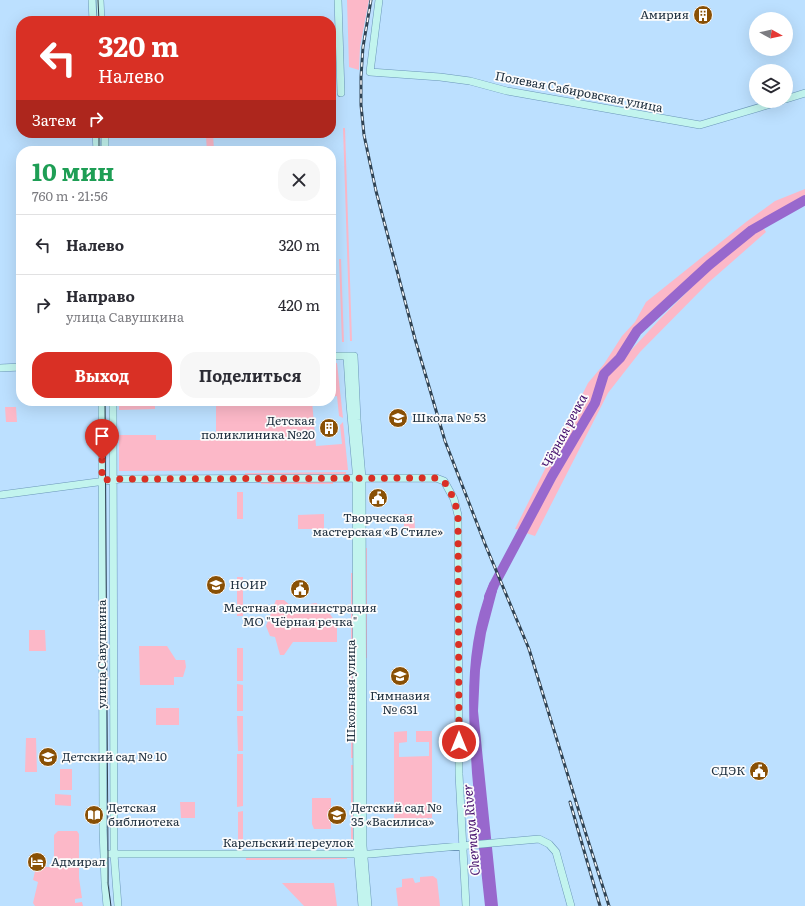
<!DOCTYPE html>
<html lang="ru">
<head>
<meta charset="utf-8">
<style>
  body { margin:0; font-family:Literata,serif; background:#f7f7f7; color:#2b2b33; height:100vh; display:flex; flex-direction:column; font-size:15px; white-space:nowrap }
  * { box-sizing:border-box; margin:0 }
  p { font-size:13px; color:#7c7c81 }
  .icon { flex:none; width:22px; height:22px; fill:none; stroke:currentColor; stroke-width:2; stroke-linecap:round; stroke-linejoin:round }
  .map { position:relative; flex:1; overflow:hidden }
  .panel { position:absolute; left:16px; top:146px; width:320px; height:260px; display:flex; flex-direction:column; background:#fff; border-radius:16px; box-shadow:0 4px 16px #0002 }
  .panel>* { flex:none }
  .banner { position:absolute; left:16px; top:16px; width:320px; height:122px; border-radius:16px; box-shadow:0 4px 16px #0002; background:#d93025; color:#fff; overflow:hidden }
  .needle { width:26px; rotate:98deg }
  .controls { position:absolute; left:749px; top:12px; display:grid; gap:8px }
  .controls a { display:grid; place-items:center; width:44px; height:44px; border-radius:50%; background:#fff; box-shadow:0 4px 16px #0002; font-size:20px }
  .pin { position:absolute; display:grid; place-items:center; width:34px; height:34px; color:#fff; margin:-41px -17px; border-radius:50% 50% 50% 0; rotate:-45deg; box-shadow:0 0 4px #0007 }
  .pin .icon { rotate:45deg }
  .me { position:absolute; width:44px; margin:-22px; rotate:0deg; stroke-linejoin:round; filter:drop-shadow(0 0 3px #0008) }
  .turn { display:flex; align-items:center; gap:14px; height:84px; padding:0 16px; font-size:18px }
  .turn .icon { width:52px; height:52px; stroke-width:2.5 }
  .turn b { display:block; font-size:28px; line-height:34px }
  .then { display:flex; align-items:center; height:38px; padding:0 16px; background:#0003; gap:8px; font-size:15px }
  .round { display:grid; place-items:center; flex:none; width:42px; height:42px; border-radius:16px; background:#f7f7f7 }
  .summary { display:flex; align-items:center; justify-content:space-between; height:68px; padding:0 16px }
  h1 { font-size:24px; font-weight:700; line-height:30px; color:#1e9e55 }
  .button { display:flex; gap:8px; margin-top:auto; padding:8px 16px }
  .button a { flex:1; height:46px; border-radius:16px; background:#d93025; color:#fff; font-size:16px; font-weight:700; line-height:46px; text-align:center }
  .button a+a { background:#f7f7f7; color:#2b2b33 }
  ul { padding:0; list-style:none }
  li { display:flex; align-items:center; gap:12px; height:60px; padding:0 16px; border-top:1px solid #e1e1e2 }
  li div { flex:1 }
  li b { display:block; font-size:15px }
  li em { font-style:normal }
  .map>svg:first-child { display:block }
  .green { fill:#fcb8c8 }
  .water { fill:#9868cd }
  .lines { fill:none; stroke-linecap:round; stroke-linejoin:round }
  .river { stroke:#9868cd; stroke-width:10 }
  .secondary-casing { stroke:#6b96b9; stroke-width:8 }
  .secondary { stroke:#c2f4ee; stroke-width:7 }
  .tram { stroke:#304353; stroke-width:1 }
  .rail-casing { stroke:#304353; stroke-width:3 }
  .rail { stroke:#fcfcfc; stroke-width:1.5; stroke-dasharray:4.5; stroke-linecap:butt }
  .route { stroke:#d93025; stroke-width:7; stroke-dasharray:0 12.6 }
  .labels { text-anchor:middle; stroke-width:3.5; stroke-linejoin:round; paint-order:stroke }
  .poi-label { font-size:12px; fill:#203140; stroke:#fcfcfc; text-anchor:start }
  .street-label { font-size:12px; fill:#203140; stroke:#fcfcfc }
  .water-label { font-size:13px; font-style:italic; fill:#410b69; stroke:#fcfcfc }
</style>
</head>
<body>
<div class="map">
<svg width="805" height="906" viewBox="0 0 805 906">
  <rect width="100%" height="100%" fill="#bce0ff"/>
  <path class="green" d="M 347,0 L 369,0 L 360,47 L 359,70 L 349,67 Z
    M 343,128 L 345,128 L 352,341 L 350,341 Z
    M 196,133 L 213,133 L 214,151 L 207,151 L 206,137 L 196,137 Z
    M 805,189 L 805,199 L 752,229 L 704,268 L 636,329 L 620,356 L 602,373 L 593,402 L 521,530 L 515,529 L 588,383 L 604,364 L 622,336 L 635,322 L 646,302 L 746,222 L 775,201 Z
    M 763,227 L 766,232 L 708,283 L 640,352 L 608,393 L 535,536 L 526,533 L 599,401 L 607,376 L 660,319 L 704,275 L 747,239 Z
    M 339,259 L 341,259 L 344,342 L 342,342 Z
    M 337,363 L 343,418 L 339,416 L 337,396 L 331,397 L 331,364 Z
    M 119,401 L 312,401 L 316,446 L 342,444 L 340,425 L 343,422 L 348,470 L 119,471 L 119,435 L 156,435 L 156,440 L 216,440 L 216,404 L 155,404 L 155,409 L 119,410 Z
    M 5,407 L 16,407 L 17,422 L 6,422 Z
    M 346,472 L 346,475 L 245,476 L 245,473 Z
    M 261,482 L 333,482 L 333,484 L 261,484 Z
    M 237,492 L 243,492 L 243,519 L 237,519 Z
    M 324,514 L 324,529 L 298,529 L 298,515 Z
    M 404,514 L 414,514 L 415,529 L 404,529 Z
    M 365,548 L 367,548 L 367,658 L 365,658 Z
    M 351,573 L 353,573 L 353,657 L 351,657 Z
    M 237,577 L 243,577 L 243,616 L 237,616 Z
    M 276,600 L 284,600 L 292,607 L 316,603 L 319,605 L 330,605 L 330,614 L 337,624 L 337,642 L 293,642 L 284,655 L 280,655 L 275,637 L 270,636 L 266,626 Z
    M 29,630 L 45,630 L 46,651 L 29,651 Z
    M 139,646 L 167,646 L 176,660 L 185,660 L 186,667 L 183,677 L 174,677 L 174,685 L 140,685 Z
    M 237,648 L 243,648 L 243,681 L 237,681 Z
    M 351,665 L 353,665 L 353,758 L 351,758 Z
    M 237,684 L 243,685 L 243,711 L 237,711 Z
    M 156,708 L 179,708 L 179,725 L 156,725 Z
    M 237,716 L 243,716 L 243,751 L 238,751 Z
    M 407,731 L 407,742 L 399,743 L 399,757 L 429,756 L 429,742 L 416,742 L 416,731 L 432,731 L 432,818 L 394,819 L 394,732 Z
    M 26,738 L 36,738 L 37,772 L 25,772 Z
    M 237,754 L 243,754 L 243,806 L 237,807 Z
    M 351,765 L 353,765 L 354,844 L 351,844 Z
    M 60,769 L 72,769 L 72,790 L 60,790 Z
    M 55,794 L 71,795 L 71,806 L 55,805 Z
    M 312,798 L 331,798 L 331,829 L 314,829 L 312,824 Z
    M 180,802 L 195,802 L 195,818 L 181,818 Z
    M 243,811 L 243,846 L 238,846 L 238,812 Z
    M 58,831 L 77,831 L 79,834 L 79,878 L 82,898 L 75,899 L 75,903 L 82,902 L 83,906 L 35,906 L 33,903 L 38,882 L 33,880 L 36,867 L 54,867 L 54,835 Z
    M 246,857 L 347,857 L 347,859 L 246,860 Z
    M 433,876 L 437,879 L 440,906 L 398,906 L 396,888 L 402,887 L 402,879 L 413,878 L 415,883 L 420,882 L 420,877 Z
    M 282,883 L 334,883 L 337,906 L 304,906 Z"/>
  <path class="water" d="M 490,582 L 497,591 L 486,633 L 480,670 L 478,711 L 498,906 L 485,906 C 480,862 476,817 472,773 C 468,706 464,645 490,582 Z"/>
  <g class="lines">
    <path class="river" d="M 489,597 L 494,585 L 552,476 L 595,403 L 604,374 L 620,358 L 637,331 L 709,265 L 752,230 L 805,200"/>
    <g class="secondary-casing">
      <path id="secondary" d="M 92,0 L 93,21
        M 100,0 L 101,21
        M 338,0 L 341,93
        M 379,0 L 370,72 L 440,77 L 470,81 L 507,91 L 700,125 L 781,101
        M 786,99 L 805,93
        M 96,133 L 97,151
        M 105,133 L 105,151
        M 331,356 L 354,356 L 357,420 L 362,478 L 363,846 L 368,906
        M 347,356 L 350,404 L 356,470 L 357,846 L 362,906
        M 0,368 L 21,367
        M 102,401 L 103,829 L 105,883 L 107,906
        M 113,401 L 114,854 L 118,906
        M 0,495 L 120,479 L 436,478 L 444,481 L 454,499 L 458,515 L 459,774 L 466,906
        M 104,854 L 370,854 L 539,839 L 549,844 L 556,852 L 571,906"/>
    </g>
    <use href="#secondary" class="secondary"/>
    <path class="tram" d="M 98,0 L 99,21
      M 99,133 L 99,151
      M 105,401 L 108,854 L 108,884 L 111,906"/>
    <g class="rail-casing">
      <path id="rail" d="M 371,0 L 363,47 L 361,77 L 361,105 L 364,135 L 376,191 L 415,339 L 445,441 L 485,544 L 529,649 L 585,831 L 609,906
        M 570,802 L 600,906"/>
    </g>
    <use href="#rail" class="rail"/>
  </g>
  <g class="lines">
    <path class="route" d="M 102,460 L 102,480 L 120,479 L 436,478 L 444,481 L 454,499 L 458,515 L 459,742"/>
  </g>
  <defs>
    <g id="building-disc" transform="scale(1)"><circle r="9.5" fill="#895005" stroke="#fcfcfc"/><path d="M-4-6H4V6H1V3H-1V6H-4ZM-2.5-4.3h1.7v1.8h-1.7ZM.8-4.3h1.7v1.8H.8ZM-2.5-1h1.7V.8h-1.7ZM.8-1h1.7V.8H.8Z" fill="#fff"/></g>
    <g id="school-disc" transform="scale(1)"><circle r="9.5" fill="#895005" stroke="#fcfcfc"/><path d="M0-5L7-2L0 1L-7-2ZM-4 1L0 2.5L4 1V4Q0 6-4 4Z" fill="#fff"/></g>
    <g id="civic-disc" transform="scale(1)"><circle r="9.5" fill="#895005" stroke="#fcfcfc"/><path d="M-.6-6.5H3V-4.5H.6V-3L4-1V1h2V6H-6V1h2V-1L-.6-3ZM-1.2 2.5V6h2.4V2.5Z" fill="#fff"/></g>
    <g id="university-disc" transform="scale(1)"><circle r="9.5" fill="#895005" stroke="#fcfcfc"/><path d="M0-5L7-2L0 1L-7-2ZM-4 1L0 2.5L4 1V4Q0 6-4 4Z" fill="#fff"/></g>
    <g id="library-disc" transform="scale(1)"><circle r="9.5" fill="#895005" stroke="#fcfcfc"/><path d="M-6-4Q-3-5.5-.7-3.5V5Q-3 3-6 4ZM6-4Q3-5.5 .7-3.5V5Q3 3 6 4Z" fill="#fff"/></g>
    <g id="hotel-disc" transform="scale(1)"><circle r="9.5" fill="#895005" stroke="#fcfcfc"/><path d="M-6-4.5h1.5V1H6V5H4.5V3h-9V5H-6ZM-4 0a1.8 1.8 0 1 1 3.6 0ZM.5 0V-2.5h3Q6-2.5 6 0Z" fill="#fff"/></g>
  </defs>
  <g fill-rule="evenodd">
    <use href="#building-disc" x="703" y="15"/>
    <use href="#school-disc" x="398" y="418"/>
    <use href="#building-disc" x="329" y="428"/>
    <use href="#civic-disc" x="378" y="498"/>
    <use href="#university-disc" x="216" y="585"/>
    <use href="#civic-disc" x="300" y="589"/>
    <use href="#school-disc" x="400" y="676"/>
    <use href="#school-disc" x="48" y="757"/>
    <use href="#civic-disc" x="759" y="771"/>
    <use href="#library-disc" x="94" y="815"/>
    <use href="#school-disc" x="337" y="815"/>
    <use href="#hotel-disc" x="37" y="862"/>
  </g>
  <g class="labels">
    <g class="poi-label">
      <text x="689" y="19" text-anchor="end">Амирия</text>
      <text x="412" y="422">Школа № 53</text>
      <text x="315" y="425" text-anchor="end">Детская<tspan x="315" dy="14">поликлиника №20</tspan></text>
      <text x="378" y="522" text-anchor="middle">Творческая<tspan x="378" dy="14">мастерская «В Стиле»</tspan></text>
      <text x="230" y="589">НОИР</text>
      <text x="300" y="612" text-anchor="middle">Местная администрация<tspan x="300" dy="14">МО "Чёрная речка"</tspan></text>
      <text x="400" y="700" text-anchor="middle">Гимназия<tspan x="400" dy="14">№ 631</tspan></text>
      <text x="62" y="761">Детский сад № 10</text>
      <text x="745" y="775" text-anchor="end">СДЭК</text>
      <text x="108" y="812">Детская<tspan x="108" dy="14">библиотека</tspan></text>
      <text x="351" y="812">Детский сад №<tspan x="351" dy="14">35 «Василиса»</tspan></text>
      <text x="51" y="866">Адмирал</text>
    </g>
    <g class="street-label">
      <text transform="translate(579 92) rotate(11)" y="4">Полевая Сабировская улица</text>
      <text transform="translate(102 654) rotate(-90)" y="4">улица Савушкина</text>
      <text transform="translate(351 691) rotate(-90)" y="4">Школьная улица</text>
      <text x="288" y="847">Карельский переулок</text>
    </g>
    <g class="water-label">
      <text transform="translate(564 431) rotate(-62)" y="5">Чёрная речка</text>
      <text transform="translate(471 830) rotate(-95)" y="5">Chernaya River</text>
    </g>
  </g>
</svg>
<div class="controls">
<a><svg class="needle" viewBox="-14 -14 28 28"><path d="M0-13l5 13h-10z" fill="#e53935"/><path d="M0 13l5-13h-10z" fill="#7c7c81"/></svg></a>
<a><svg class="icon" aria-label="layers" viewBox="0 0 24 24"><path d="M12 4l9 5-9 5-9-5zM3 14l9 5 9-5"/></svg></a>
</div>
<div class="pin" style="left:102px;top:460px;background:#d93025"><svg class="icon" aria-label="arrive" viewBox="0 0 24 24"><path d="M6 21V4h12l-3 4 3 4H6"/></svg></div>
<svg class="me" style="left:459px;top:742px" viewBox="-20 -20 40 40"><circle r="17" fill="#d93025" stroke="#fff" stroke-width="3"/><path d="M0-11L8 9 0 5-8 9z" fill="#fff"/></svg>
<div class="banner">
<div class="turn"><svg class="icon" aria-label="left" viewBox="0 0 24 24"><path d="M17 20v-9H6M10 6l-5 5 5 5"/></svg><div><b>320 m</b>Налево</div></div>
<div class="then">Затем<svg class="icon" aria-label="right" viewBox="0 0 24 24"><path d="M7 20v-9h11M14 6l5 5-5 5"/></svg></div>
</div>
<section class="panel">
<div class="summary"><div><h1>10 мин</h1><p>760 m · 21:56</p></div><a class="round"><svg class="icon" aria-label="close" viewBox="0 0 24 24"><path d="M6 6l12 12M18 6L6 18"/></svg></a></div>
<ul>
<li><svg class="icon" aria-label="left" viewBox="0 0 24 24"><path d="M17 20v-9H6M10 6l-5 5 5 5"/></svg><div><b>Налево</b></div><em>320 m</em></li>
<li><svg class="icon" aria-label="right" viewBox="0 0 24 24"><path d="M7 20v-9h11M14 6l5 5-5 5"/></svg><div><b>Направо</b><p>улица Савушкина</p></div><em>420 m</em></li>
</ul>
<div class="button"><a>Выход</a><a>Поделиться</a></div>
</section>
</div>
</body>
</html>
